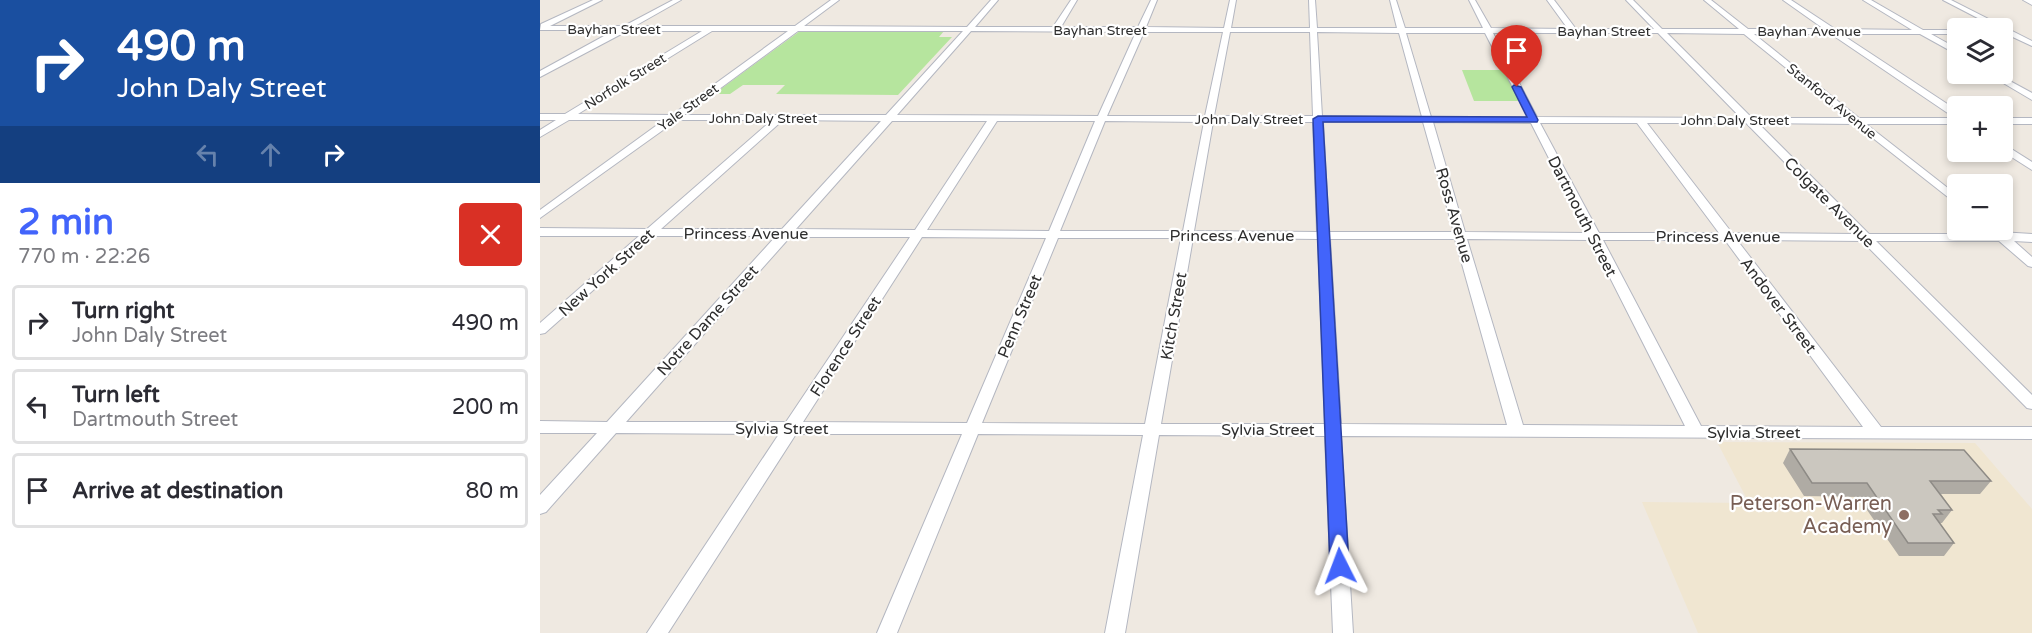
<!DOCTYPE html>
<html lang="en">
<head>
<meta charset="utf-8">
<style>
  body { margin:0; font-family:"Varela Round",sans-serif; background:#f2f2f3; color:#2b2b33; height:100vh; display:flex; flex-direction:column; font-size:22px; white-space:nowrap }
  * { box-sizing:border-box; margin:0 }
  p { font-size:20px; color:#7c7c81 }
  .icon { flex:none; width:33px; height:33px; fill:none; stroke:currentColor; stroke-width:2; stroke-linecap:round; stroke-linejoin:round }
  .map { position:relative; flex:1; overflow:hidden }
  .details { display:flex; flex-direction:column; background:#fff; width:540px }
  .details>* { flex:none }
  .guide { background:#1a4fa0; color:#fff; overflow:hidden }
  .controls { position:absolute; left:1407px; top:18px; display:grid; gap:12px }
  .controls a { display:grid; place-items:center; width:66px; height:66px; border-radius:6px; background:#fff; box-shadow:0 3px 9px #0003; font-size:30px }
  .pin { position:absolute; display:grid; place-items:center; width:51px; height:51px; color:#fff; margin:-62px -26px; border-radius:50% 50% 50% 0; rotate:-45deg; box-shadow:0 0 6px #0007 }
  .pin .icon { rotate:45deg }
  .me { position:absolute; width:66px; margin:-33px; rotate:357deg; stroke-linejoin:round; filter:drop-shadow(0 0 4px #0008) }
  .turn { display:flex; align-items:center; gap:21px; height:126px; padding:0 18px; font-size:27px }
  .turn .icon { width:78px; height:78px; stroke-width:2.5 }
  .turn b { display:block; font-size:42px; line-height:51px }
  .lanes { display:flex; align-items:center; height:57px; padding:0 18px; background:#0003; justify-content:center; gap:30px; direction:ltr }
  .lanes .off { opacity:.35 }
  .round { display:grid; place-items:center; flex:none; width:63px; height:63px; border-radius:6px; background:#f2f2f3 }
  .head { display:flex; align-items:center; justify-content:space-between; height:102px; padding:0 18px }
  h1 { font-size:36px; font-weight:700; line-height:45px; color:#4264fb }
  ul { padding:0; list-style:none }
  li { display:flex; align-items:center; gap:18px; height:75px; margin:0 12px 9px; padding:0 6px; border:3px solid #e1e1e2; border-radius:6px }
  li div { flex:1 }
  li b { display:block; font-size:22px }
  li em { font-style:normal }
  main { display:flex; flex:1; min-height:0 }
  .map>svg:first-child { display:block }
  .education { fill:#f0e6d1 }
  .green { fill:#b6e59e }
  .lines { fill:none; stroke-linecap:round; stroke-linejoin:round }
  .minor-casing { stroke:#b4b7c1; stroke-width:2 }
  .minor { fill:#fff; fill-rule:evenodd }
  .wall { fill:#afaba4 }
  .building { fill:#cbc7bf; stroke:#8e8b86; stroke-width:1.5 }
  .route { fill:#4264fb; stroke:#2b41a3; stroke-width:1.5 }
  .education-dot { fill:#8d6e63; stroke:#fff; stroke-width:2 }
  .labels { text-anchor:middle; stroke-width:4.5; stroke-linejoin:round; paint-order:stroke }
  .far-street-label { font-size:14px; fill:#2e2e2e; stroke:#fff }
  .street-label { font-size:16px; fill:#2e2e2e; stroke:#fff }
  .near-education-label { font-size:20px; fill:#785e54; stroke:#fff; text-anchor:end }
</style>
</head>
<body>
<main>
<section class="details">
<div class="guide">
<div class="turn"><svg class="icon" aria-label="right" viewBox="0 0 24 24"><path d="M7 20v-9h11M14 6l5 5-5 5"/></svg><div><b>490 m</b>John Daly Street</div></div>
<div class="lanes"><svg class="icon off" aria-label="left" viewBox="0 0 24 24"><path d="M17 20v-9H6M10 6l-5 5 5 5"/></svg><svg class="icon off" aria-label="ahead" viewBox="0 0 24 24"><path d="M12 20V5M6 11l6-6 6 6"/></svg><svg class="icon" aria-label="right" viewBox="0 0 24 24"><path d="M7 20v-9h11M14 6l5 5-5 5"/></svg></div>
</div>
<div class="head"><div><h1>2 min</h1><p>770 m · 22:26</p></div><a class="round" style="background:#d93025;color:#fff"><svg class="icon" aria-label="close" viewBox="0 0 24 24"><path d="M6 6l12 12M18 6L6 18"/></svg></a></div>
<ul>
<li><svg class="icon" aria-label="right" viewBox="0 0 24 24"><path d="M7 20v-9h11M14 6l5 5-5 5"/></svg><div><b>Turn right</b><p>John Daly Street</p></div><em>490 m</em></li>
<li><svg class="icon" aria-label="left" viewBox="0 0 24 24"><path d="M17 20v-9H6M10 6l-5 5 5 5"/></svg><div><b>Turn left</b><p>Dartmouth Street</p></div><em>200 m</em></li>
<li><svg class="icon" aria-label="arrive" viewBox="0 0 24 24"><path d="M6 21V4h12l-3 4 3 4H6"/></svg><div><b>Arrive at destination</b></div><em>80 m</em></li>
</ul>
</section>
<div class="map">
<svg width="1492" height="633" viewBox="0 0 1492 633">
  <rect width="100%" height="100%" fill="#efe9e1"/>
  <path class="education" d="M 1177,442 L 1435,443 L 1492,509 L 1492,633 L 1158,633 L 1102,502 L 1209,503 Z"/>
  <path class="green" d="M 260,31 L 404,31 L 399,37 L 412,37 L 358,95 L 236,94 L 245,85 L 203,85 L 190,94 L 174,94 Z
    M 922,70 L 964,70 L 979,101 L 934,101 Z"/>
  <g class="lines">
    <g class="minor-casing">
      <path id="minor" d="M 53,0 L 62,0 L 10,26 L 84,26 L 133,0 L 141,0 L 95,26 L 255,26 L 291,0 L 299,0 L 264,26 L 427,27 L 451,0 L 458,0 L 435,27 L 513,27 L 531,0 L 537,0 L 521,27 L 598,27 L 611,0 L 617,0 L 606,27 L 684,28 L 690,0 L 696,0 L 691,28 L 770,28 L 769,0 L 775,0 L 777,28 L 857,28 L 850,0 L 856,0 L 865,28 L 943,28 L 929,0 L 935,0 L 951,28 L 1028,29 L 1007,0 L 1014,0 L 1036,29 L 1114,29 L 1086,0 L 1093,0 L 1122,29 L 1199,29 L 1164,0 L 1171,0 L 1208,29 L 1284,29 L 1243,0 L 1251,0 L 1295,29 L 1372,30 L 1323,0 L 1331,0 L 1383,30 L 1418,30 L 1418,34 L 1391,34 L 1418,49 L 1418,55 L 1380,34 L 1301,34 L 1418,111 L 1418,124 L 1326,124 L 1418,196 L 1418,205 L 1315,124 L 1218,123 L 1329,234 L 1455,234 L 1460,232 L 1492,234 L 1492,242 L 1474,241 L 1492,257 L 1492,267 L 1488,266 L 1459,241 L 1336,241 L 1492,395 L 1492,409 L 1487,408 L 1322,241 L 1197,240 L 1341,427 L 1492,427 L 1492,439 L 801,436 L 813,633 L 793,633 L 785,436 L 619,435 L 585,633 L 565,633 L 603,435 L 438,434 L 357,633 L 337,633 L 422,434 L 256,434 L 128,633 L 107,633 L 239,434 L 76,433 L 6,512 L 0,514 L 0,495 L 57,433 L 0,433 L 0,421 L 67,422 L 236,236 L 114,236 L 5,333 L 0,334 L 0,323 L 99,236 L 0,236 L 0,228 L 107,229 L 232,120 L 137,120 L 0,218 L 0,210 L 124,120 L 29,120 L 0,137 L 0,130 L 16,120 L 0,120 L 0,114 L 25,114 L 162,31 L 87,31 L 0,77 L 0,71 L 75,30 L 0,30 L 1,24 ZM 172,31 L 248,31 L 132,115 L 38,114 ZM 258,31 L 423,31 L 346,115 L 144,115 ZM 431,31 L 596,32 L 558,116 L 357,115 ZM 604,32 L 683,32 L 665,116 L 567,116 ZM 690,32 L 770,32 L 773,116 L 674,116 ZM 777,32 L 859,33 L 882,117 L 782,116 ZM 866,33 L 945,33 L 988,117 L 891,117 ZM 953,33 L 1118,33 L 1201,118 L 997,117 ZM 1127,33 L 1204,34 L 1308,118 L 1212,118 ZM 1214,34 L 1291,34 L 1415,118 L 1319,118 ZM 243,120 L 341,121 L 242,229 L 121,229 ZM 352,121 L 447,121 L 375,230 L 256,229 ZM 457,121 L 555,121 L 509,231 L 387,230 ZM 565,121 L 664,122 L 643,231 L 520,231 ZM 673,122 L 773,122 L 777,232 L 654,231 ZM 783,122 L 883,122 L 914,232 L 789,232 ZM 893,122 L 991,123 L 1047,233 L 925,232 ZM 1000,123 L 1097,123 L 1179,233 L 1059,233 ZM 1107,123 L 1206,123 L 1315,234 L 1192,233 ZM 250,237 L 370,237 L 246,422 L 86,422 ZM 382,237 L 506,238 L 427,423 L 263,422 ZM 518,238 L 641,238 L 605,424 L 442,423 ZM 653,238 L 778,239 L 785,424 L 621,424 ZM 790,239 L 915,239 L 967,425 L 801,424 ZM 927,239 L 1051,240 L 1145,426 L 983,425 ZM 1063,240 L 1185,240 L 1323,427 L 1161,426 Z
        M 1403,0 L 1411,0 L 1492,41 L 1492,46 L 1462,32 L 1462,28 L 1457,28 Z
        M 1483,0 L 1492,0 L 1492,5 Z
        M 1448,74 L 1457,74 L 1492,93 L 1492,100 Z
        M 1462,118 L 1492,118 L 1492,124 L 1462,124 Z
        M 1462,143 L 1492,162 L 1492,170 L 1462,151 Z"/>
    </g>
    <use href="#minor" class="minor"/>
  </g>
  <path class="wall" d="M 1250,449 L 1451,481 L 1440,494 L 1401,494 L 1412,510 L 1402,523 L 1399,523 L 1414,543 L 1404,556 L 1359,556 L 1318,497 L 1264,496 L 1243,463 Z"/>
  <path class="building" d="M 1250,449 L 1424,450 L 1451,481 L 1390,481 L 1412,510 L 1398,510 L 1402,514 L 1393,514 L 1414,543 L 1368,543 L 1327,483 L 1272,483 Z"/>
  <path class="route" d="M 974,85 L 981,87 L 998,120 L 997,122 L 783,122 L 809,566 L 806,571 L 800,574 L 793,571 L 790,566 L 773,119 L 778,116 L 987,117 L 972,87 Z"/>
  <circle class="education-dot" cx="1364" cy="515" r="6"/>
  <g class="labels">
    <g class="far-street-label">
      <text x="74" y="34">Bayhan Street</text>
      <text x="560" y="35">Bayhan Street</text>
      <text x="1064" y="36">Bayhan Street</text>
      <text x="1269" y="36">Bayhan Avenue</text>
      <text transform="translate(85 81) rotate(-32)" y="5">Norfolk Street</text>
      <text transform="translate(1292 101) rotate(39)" y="5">Stanford Avenue</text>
      <text transform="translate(148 107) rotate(-36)" y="5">Yale Street</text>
      <text x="223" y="123">John Daly Street</text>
      <text x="709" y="124">John Daly Street</text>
      <text x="1195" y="125">John Daly Street</text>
    </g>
    <g class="street-label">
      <text transform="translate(1290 202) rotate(45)" y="6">Colgate Avenue</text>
      <text transform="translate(915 215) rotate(74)" y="6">Ross Avenue</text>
      <text transform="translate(1043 216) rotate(63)" y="6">Dartmouth Street</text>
      <text x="206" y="239">Princess Avenue</text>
      <text x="692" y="241">Princess Avenue</text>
      <text x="1178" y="242">Princess Avenue</text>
      <text transform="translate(66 272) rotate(-42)" y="6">New York Street</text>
      <text transform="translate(1239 305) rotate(53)" y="6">Andover Street</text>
      <text transform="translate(479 316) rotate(-67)" y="6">Penn Street</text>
      <text transform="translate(633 316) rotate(-80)" y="6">Kitch Street</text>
      <text transform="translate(167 320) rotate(-48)" y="6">Notre Dame Street</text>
      <text transform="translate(305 346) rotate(-57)" y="6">Florence Street</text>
      <text x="242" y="434">Sylvia Street</text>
      <text x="728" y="435">Sylvia Street</text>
      <text x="1214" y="438">Sylvia Street</text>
    </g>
    <g class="near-education-label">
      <text x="1352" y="510">Peterson-Warren<tspan x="1352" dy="23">Academy</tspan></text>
    </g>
  </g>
</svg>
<div class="controls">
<a><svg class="icon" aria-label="layers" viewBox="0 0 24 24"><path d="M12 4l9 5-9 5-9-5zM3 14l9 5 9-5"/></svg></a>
<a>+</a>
<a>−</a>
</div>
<div class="pin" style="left:977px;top:87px;background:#d93025"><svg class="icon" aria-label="arrive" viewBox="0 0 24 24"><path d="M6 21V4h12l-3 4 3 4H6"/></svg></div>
<svg class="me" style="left:800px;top:566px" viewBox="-20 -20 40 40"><path d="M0-17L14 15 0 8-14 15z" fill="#4264fb" stroke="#fff" stroke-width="4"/></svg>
</div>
</main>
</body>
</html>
